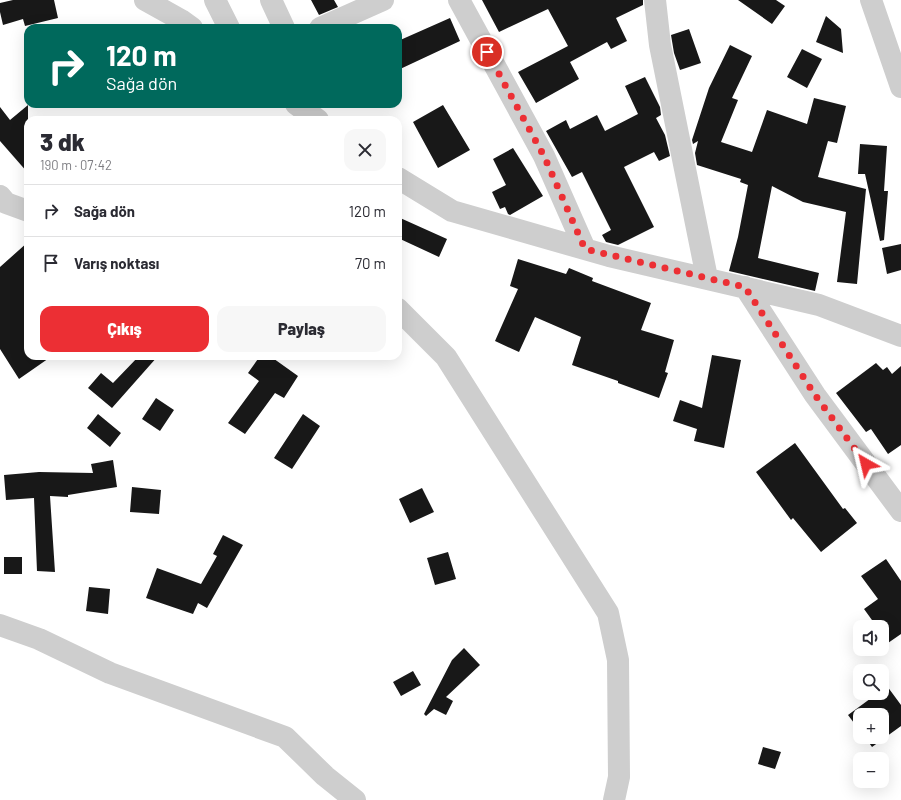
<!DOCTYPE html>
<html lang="tr">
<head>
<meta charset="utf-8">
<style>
  body { margin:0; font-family:Barlow,sans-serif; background:#f7f7f7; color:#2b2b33; height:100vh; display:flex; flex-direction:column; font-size:15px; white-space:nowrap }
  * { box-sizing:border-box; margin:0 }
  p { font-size:13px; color:#7c7c81 }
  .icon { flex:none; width:22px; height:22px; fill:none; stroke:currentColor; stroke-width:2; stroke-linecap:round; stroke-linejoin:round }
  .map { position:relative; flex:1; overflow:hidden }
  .sheet { position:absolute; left:24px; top:116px; width:378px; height:244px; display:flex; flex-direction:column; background:#fff; border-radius:12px; box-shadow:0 4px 16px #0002 }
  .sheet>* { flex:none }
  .hud { position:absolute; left:24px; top:24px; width:378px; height:84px; border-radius:12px; box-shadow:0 4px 16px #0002; background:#00695c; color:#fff; overflow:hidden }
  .buttons { position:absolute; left:853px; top:620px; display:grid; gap:8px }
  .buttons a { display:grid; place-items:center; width:36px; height:36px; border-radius:8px; background:#fff; box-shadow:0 4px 16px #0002; font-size:20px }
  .pin { position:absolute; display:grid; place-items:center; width:34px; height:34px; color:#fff; margin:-17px; border:2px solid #fff; border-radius:50%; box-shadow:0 1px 4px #0007 }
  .me { position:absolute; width:44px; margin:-22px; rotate:323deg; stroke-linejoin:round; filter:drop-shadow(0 0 3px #0008) }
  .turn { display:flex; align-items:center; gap:14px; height:84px; padding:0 16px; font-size:18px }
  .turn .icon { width:52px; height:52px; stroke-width:2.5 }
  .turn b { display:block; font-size:28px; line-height:34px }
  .round { display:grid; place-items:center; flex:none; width:42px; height:42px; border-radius:12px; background:#f7f7f7 }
  .headline { display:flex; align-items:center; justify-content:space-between; height:68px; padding:0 16px }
  h1 { font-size:24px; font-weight:800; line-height:30px }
  .button { display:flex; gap:8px; margin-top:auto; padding:8px 16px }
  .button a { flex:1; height:46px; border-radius:12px; background:#ec2f34; color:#fff; font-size:16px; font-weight:800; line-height:46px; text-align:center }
  .button a+a { background:#f7f7f7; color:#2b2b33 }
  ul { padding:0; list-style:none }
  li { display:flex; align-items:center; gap:12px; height:52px; padding:0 16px; border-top:1px solid #e1e1e2 }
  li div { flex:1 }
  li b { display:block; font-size:15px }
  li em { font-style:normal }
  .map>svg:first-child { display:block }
  .building { fill:#181818 }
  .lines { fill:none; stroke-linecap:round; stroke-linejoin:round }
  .minor { stroke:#cecece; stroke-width:22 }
  .route { stroke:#ec2f34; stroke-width:7; stroke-dasharray:0 12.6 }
</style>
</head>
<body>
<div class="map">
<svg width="901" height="800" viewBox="0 0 901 800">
  <rect width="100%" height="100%" fill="#fff"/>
  <path class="building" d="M 13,0 L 54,0 L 58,18 L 25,26 L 23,19 L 3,25 L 0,12 L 0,3 Z
    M 311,0 L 334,0 L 338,7 L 319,15 Z
    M 482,0 L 643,0 L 643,5 L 616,18 L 627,41 L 611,49 L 607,42 L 570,62 L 579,79 L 536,103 L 518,72 L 568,46 L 548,9 L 499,32 Z
    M 738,0 L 776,0 L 785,6 L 772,24 Z
    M 826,16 L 841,29 L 843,53 L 816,42 Z
    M 450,18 L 460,41 L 398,70 L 398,41 Z
    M 689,29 L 701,63 L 680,70 L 674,53 L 671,35 Z
    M 730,45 L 752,56 L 732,98 L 738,100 L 721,142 L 752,152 L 767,110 L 807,124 L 814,98 L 846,106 L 837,143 L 828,141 L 818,177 L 866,189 L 857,284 L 837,282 L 846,212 L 803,202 L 772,186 L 758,258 L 819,273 L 815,291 L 729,271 L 738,237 L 748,185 L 740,182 L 741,179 L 697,165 L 695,153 L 698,141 L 693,144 L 692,140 L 709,88 Z
    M 802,49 L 822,59 L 807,88 L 787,77 Z
    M 645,77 L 660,107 L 661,115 L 656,118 L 665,135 L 670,156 L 659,161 L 654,152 L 624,167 L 654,227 L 618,245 L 606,242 L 602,235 L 611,230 L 582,172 L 572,177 L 546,131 L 566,120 L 570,129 L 597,115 L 605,131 L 638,114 L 625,86 Z
    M 28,105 L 28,173 L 0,141 L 0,107 L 10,120 Z
    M 443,105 L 470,150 L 438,168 L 413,122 Z
    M 860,144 L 887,146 L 884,191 L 888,191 L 884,240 L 880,241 L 865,174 L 858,174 Z
    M 513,148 L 543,196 L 510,215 L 508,214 L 505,207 L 500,209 L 492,192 L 506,185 L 493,159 Z
    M 398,217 L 447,239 L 439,257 L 398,238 Z
    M 28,242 L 28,356 L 52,356 L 19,379 L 0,349 L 0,267 Z
    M 901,244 L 901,270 L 887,274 L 882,248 Z
    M 518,259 L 566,274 L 569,268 L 593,278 L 592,281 L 651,303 L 641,330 L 674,340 L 665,372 L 668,373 L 659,398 L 618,383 L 618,381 L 572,365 L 581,337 L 535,317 L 519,352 L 495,341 L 518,289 L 510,286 Z
    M 712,355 L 741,360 L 724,448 L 694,441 L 697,429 L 673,421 L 680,400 L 702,408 Z
    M 139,356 L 158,356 L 112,408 L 88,388 L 101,373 L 113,383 Z
    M 260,356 L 270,356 L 298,376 L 284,398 L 275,393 L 245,434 L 228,423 L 259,381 L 248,373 Z
    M 876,363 L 883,370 L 887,367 L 892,374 L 901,366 L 901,445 L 888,454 L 871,429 L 866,432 L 836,393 Z
    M 156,398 L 174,410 L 160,431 L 142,419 Z
    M 98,414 L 121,433 L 110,447 L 87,428 Z
    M 303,414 L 320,426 L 292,469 L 274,458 Z
    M 795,443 L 843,509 L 845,508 L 857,523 L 821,552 L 793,518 L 791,520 L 756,472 Z
    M 113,460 L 117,487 L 68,495 L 68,497 L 50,496 L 55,572 L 37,571 L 34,498 L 6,500 L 4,475 L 39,472 L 93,473 L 91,464 Z
    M 132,487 L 161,490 L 159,514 L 130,512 Z
    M 422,488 L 434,512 L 410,523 L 399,499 Z
    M 223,535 L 243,545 L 207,608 L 198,603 L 193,614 L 146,598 L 157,568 L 201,584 L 217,556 L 213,554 Z
    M 448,552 L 456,579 L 435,585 L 427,558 Z
    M 4,557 L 22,557 L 22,574 L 4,574 Z
    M 886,559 L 901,581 L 901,634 L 888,643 L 882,634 L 882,627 L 877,627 L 864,609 L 878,599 L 861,576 Z
    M 89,587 L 110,589 L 108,614 L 86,611 Z
    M 464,648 L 480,665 L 446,697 L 453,701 L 446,715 L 434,709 L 426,716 L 424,714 L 452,660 Z
    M 413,671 L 421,685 L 401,696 L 393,682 Z
    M 887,686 L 901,705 L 901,726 L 872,747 L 865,737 L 882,737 L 882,715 L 860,715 L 860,731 L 848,715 L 878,693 L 882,693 L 882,690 Z
    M 763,747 L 781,752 L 775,769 L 758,764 Z"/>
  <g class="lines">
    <path class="minor" d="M 145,0 L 181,20 L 192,28
      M 215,0 L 229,28
      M 271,0 L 284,28
      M 459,0 L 544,156 L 585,249
      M 655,0 L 660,45 L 707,278
      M 871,0 L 901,87
      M 320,28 L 383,0
      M 296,104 L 318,120
      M 398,178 L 452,211 L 609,256 L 819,305 L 901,336
      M 0,196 L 6,203 L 28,211
      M 745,287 L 815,395 L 901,511
      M 398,309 L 446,357 L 608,613 L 618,660 L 619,777 L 614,800
      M 0,625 L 39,639 L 110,673 L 285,737 L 325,776 L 355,800"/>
  </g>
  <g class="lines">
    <path class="route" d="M 487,52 L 544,156 L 585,249 L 745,287 L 815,395 L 866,464"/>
  </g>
</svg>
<div class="buttons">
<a><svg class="icon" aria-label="sound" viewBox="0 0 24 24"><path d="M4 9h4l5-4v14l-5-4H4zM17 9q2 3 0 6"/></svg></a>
<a><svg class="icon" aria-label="search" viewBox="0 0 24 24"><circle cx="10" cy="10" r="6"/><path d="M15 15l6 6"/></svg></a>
<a>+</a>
<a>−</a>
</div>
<div class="pin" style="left:487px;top:52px;background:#d93025"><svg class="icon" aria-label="arrive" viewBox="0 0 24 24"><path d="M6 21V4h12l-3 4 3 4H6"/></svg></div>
<svg class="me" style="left:866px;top:464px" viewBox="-20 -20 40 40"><path d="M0-17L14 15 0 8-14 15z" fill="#ec2f34" stroke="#fff" stroke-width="4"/></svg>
<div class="hud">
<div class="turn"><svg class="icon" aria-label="right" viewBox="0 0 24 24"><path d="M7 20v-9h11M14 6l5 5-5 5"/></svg><div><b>120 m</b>Sağa dön</div></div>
</div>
<section class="sheet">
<div class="headline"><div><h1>3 dk</h1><p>190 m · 07:42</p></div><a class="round"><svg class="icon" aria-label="close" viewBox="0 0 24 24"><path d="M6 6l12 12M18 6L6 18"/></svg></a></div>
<ul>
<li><svg class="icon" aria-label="right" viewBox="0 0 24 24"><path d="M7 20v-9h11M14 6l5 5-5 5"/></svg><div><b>Sağa dön</b></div><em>120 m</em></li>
<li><svg class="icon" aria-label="arrive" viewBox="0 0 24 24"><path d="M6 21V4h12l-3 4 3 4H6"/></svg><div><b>Varış noktası</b></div><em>70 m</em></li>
</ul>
<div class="button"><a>Çıkış</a><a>Paylaş</a></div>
</section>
</div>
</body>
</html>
